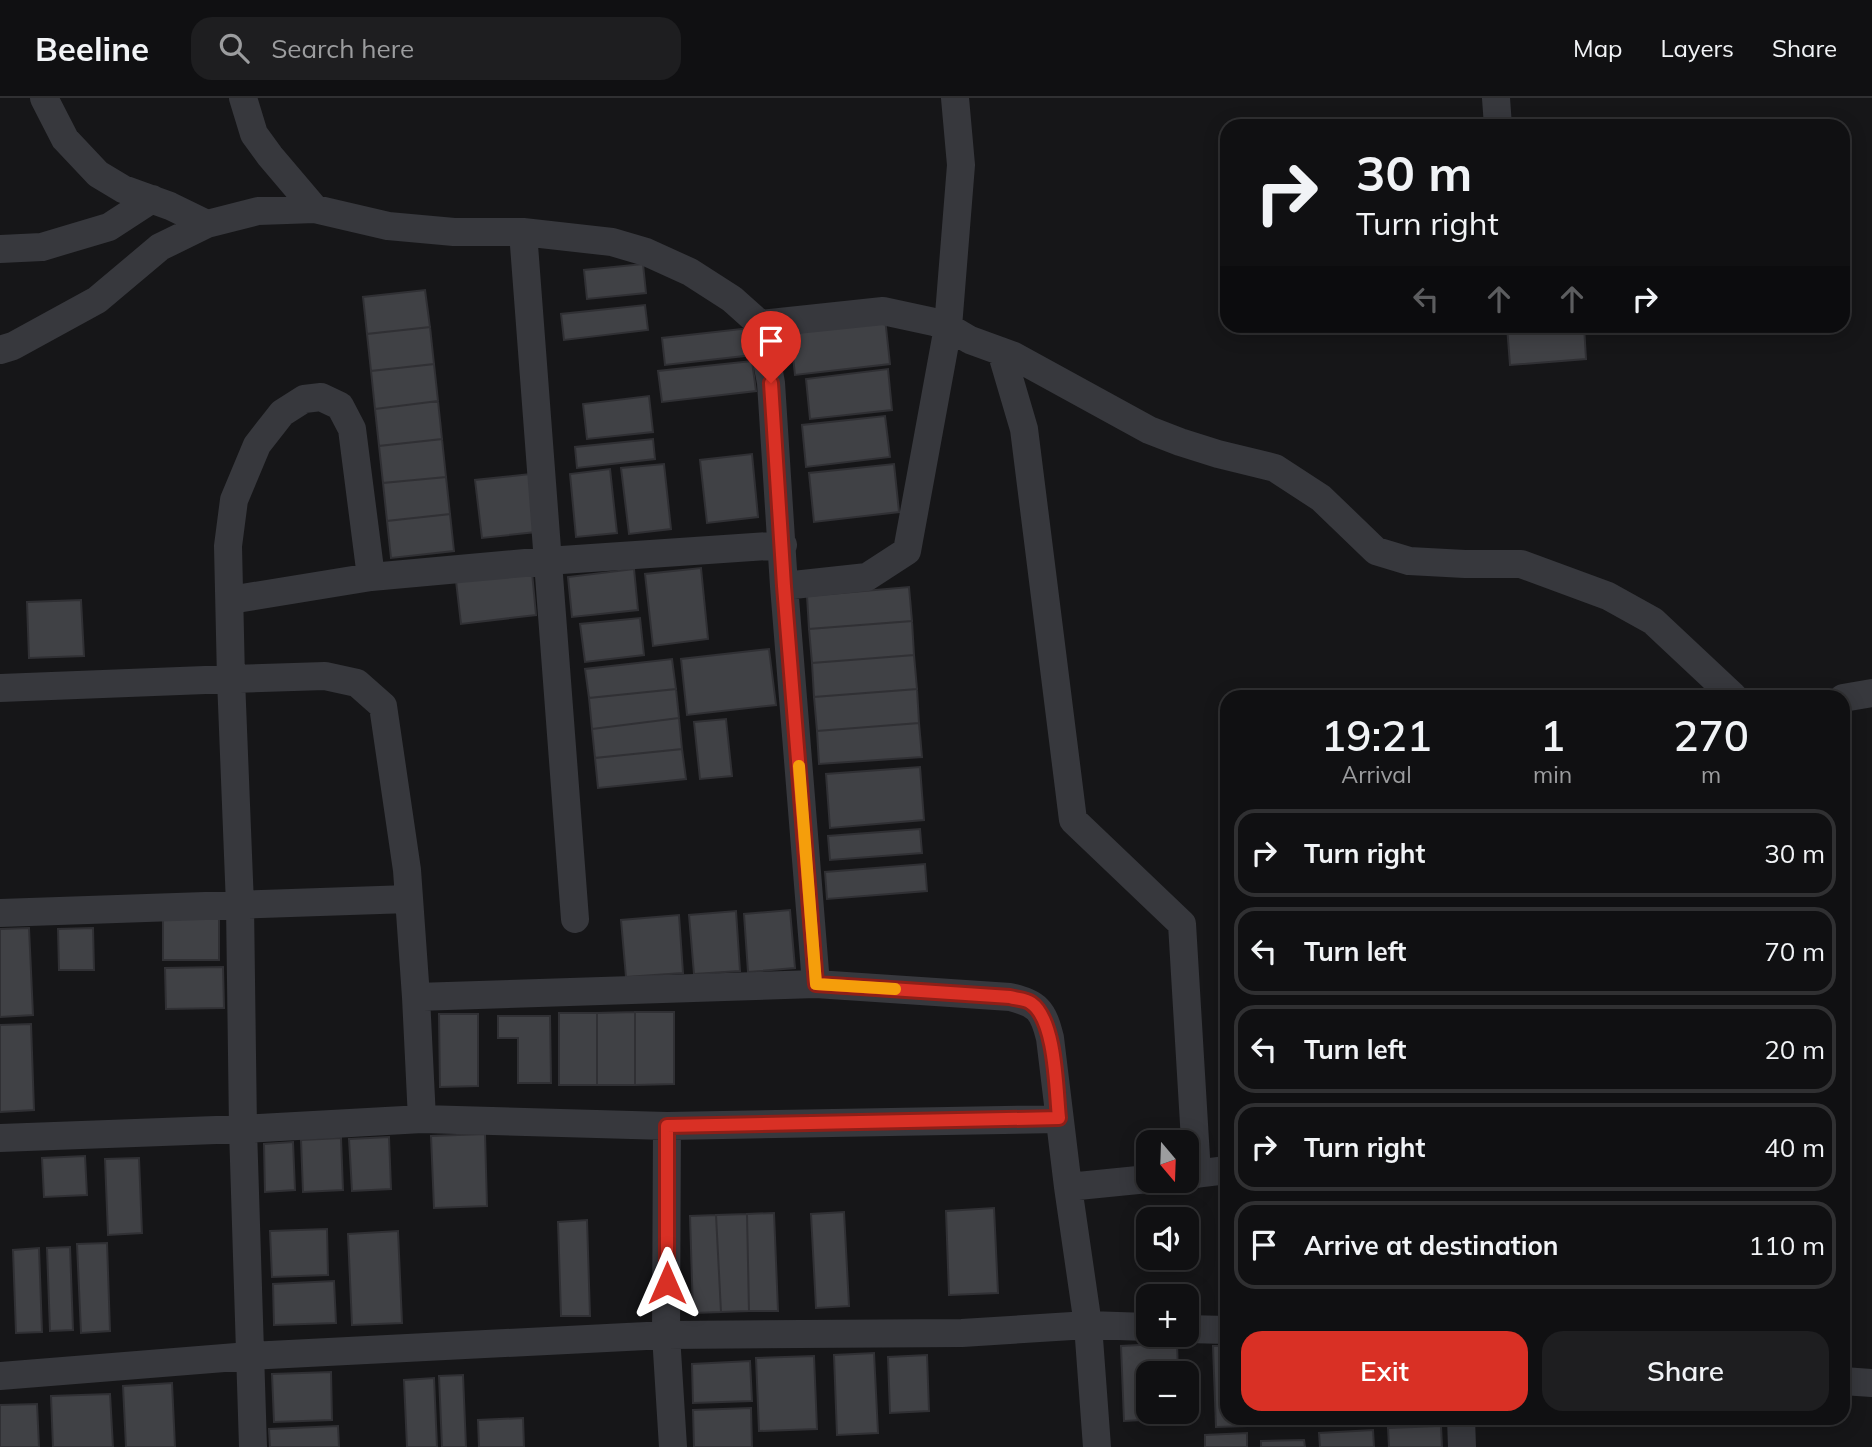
<!DOCTYPE html>
<html lang="en">
<head>
<meta charset="utf-8">
<style>
  body { margin:0; font-family:Mulish,sans-serif; background:#1e1e20; color:#f1f3f6; height:100vh; display:flex; flex-direction:column; font-size:26px; white-space:nowrap }
  * { box-sizing:border-box; margin:0 }
  p { font-size:23px; color:#9c9d9f }
  .icon { flex:none; width:38px; height:38px; fill:none; stroke:currentColor; stroke-width:2; stroke-linecap:round; stroke-linejoin:round }
  .map { position:relative; flex:1; overflow:hidden }
  .side { position:absolute; left:1220px; top:592px; width:630px; height:735px; display:flex; flex-direction:column; background:#101012; border-radius:21px; box-shadow:0 4px 18px #0003,0 0 0 2px #303032 }
  .side>* { flex:none }
  .banner { position:absolute; left:1220px; top:21px; width:630px; height:214px; border-radius:21px; box-shadow:0 4px 18px #0003,0 0 0 2px #303032; background:#101012; color:#f1f3f6; overflow:hidden }
  .needle { width:46px; rotate:161deg }
  .tools { position:absolute; left:1136px; top:1032px; display:grid; gap:14px }
  .tools a { display:grid; place-items:center; width:63px; height:63px; border-radius:14px; background:#101012; box-shadow:0 4px 18px #0003,0 0 0 2px #303032; font-size:35px }
  .pin { position:absolute; display:grid; place-items:center; width:60px; height:60px; color:#fff; margin:-72px -30px; border-radius:50% 50% 50% 0; rotate:-45deg; box-shadow:0 0 7px #0007 }
  .pin .icon { rotate:45deg }
  .me { position:absolute; width:77px; margin:-38px; rotate:0deg; stroke-linejoin:round; filter:drop-shadow(0 0 5px #0008) }
  .turn { display:flex; align-items:center; gap:24px; height:147px; padding:0 21px; font-size:32px }
  .turn .icon { width:91px; height:91px; stroke-width:2.5 }
  .turn b { display:block; font-size:49px; line-height:60px }
  .lanes { display:flex; align-items:center; height:66px; padding:0 21px; background:#0003; justify-content:center; gap:35px; direction:ltr }
  .lanes .off { opacity:.35 }
  .eta { display:flex; justify-content:space-evenly; align-items:center; height:119px; text-align:center }
  .eta b { font-size:42px; font-weight:600; line-height:49px }
  .primary-button { display:flex; gap:14px; margin-top:auto; padding:14px 21px }
  .primary-button a { flex:1; height:80px; border-radius:21px; background:#d93025; color:#fff; font-size:28px; font-weight:600; line-height:80px; text-align:center }
  .primary-button a+a { background:#1e1e20; color:#f1f3f6 }
  ul { padding:0; list-style:none }
  li { display:flex; align-items:center; gap:21px; height:88px; margin:0 14px 10px; padding:0 7px; border:4px solid #303032; border-radius:21px }
  li div { flex:1 }
  li b { display:block; font-size:26px }
  li em { font-style:normal }
  header { display:flex; align-items:center; gap:42px; box-sizing:border-box; height:98px; padding:0 35px; background:#101012; border-bottom:2px solid #303032 }
  header strong { font-size:33px }
  nav { display:flex; gap:38px; margin-inline-start:auto; font-size:24px }
  .search { width:490px; height:63px; background:#1e1e20; display:flex; align-items:center; gap:18px; box-sizing:border-box; padding:0 24px; border-radius:21px; color:#9c9d9f; font-size:26px }
  .map>svg:first-child { display:block }
  .building { fill:#404145; stroke:#303034; stroke-width:2 }
  .lines { fill:none; stroke-linecap:round; stroke-linejoin:round }
  .street { stroke:#37383d; stroke-width:28 }
  .route-casing { stroke:#8d1f18; stroke-width:18 }
  .route { stroke:#d93025; stroke-width:12 }
  .slow { stroke:#f59e0b; stroke-width:12 }
</style>
</head>
<body>
<header>
<strong>Beeline</strong>
<div class="search"><svg class="icon" aria-label="search" viewBox="0 0 24 24"><circle cx="10" cy="10" r="6"/><path d="M15 15l6 6"/></svg>Search here</div>
<nav><a>Map</a><a>Layers</a><a>Share</a></nav>
</header>
<div class="map">
<svg width="1872" height="1349" viewBox="0 0 1872 1349">
  <rect width="100%" height="100%" fill="#161618"/>
  <path class="building" d="M 643,166 L 646,195 L 587,201 L 584,172 Z
    M 425,192 L 430,229 L 367,236 L 363,199 Z
    M 645,207 L 648,232 L 564,242 L 561,216 Z
    M 885,220 L 890,266 L 795,277 L 790,231 Z
    M 1507,228 L 1584,228 L 1586,261 L 1510,267 Z
    M 430,229 L 434,266 L 371,273 L 367,236 Z
    M 750,230 L 753,257 L 665,267 L 662,240 Z
    M 752,263 L 756,293 L 662,304 L 658,273 Z
    M 434,266 L 438,303 L 375,311 L 371,273 Z
    M 888,271 L 892,312 L 810,321 L 806,281 Z
    M 649,298 L 653,334 L 587,341 L 583,306 Z
    M 438,303 L 442,341 L 379,348 L 375,311 Z
    M 885,318 L 890,359 L 806,369 L 802,327 Z
    M 442,341 L 446,379 L 383,385 L 379,348 Z
    M 653,341 L 655,361 L 577,370 L 575,349 Z
    M 752,356 L 758,419 L 707,425 L 700,362 Z
    M 664,366 L 671,431 L 629,436 L 621,370 Z
    M 894,366 L 899,414 L 814,424 L 809,375 Z
    M 610,371 L 617,435 L 576,439 L 570,376 Z
    M 530,376 L 536,434 L 482,440 L 475,382 Z
    M 446,379 L 450,416 L 387,423 L 383,385 Z
    M 450,416 L 454,453 L 391,460 L 387,423 Z
    M 701,470 L 708,541 L 653,548 L 645,476 Z
    M 634,471 L 638,512 L 572,519 L 568,479 Z
    M 532,474 L 536,517 L 461,526 L 456,483 Z
    M 909,489 L 912,523 L 809,531 L 807,498 Z
    M 81,502 L 84,558 L 29,560 L 27,504 Z
    M 640,520 L 644,557 L 585,564 L 580,526 Z
    M 912,523 L 914,557 L 812,565 L 809,531 Z
    M 769,551 L 776,607 L 687,617 L 681,561 Z
    M 914,557 L 917,591 L 814,599 L 812,565 Z
    M 672,561 L 676,591 L 589,600 L 585,571 Z
    M 676,591 L 679,620 L 592,631 L 589,600 Z
    M 917,591 L 919,625 L 817,633 L 814,599 Z
    M 679,620 L 682,651 L 595,660 L 592,631 Z
    M 726,621 L 732,678 L 700,681 L 694,624 Z
    M 919,625 L 922,659 L 819,666 L 817,633 Z
    M 682,651 L 686,681 L 598,690 L 595,660 Z
    M 920,669 L 924,722 L 830,730 L 826,676 Z
    M 920,731 L 922,755 L 830,762 L 828,738 Z
    M 925,766 L 927,793 L 827,801 L 825,774 Z
    M 790,812 L 795,870 L 748,874 L 744,816 Z
    M 736,813 L 740,873 L 694,876 L 689,817 Z
    M 679,817 L 683,875 L 626,879 L 621,822 Z
    M 219,818 L 219,862 L 163,862 L 163,820 Z
    M 29,830 L 33,917 L 0,919 L 0,831 Z
    M 93,830 L 94,872 L 59,872 L 58,831 Z
    M 223,869 L 224,910 L 166,911 L 165,870 Z
    M 635,914 L 674,914 L 674,986 L 635,987 Z
    M 635,914 L 635,987 L 597,987 L 597,915 Z
    M 559,915 L 597,915 L 597,987 L 559,987 Z
    M 439,916 L 478,916 L 478,988 L 440,989 Z
    M 498,918 L 550,918 L 551,985 L 518,985 L 518,940 L 498,940 Z
    M 31,926 L 34,1012 L 0,1014 L 0,927 Z
    M 485,1036 L 487,1108 L 434,1110 L 431,1038 Z
    M 389,1039 L 391,1091 L 352,1093 L 349,1041 Z
    M 341,1040 L 343,1092 L 303,1094 L 301,1042 Z
    M 293,1044 L 295,1092 L 265,1094 L 264,1046 Z
    M 85,1058 L 87,1097 L 44,1099 L 42,1060 Z
    M 139,1060 L 142,1135 L 108,1137 L 105,1061 Z
    M 994,1110 L 998,1195 L 949,1197 L 946,1113 Z
    M 844,1114 L 849,1208 L 816,1210 L 811,1116 Z
    M 774,1115 L 778,1213 L 749,1213 L 747,1116 Z
    M 747,1116 L 749,1213 L 721,1214 L 716,1117 Z
    M 716,1117 L 721,1214 L 693,1215 L 690,1118 Z
    M 587,1122 L 590,1218 L 561,1218 L 558,1124 Z
    M 327,1131 L 328,1177 L 272,1179 L 270,1133 Z
    M 398,1133 L 402,1225 L 352,1227 L 348,1136 Z
    M 107,1145 L 110,1233 L 81,1235 L 77,1146 Z
    M 70,1149 L 73,1232 L 50,1233 L 47,1150 Z
    M 39,1150 L 42,1234 L 16,1235 L 13,1152 Z
    M 334,1183 L 336,1225 L 274,1227 L 273,1186 Z
    M 1177,1245 L 1178,1276 L 1148,1276 L 1148,1314 L 1180,1314 L 1180,1320 L 1124,1323 L 1121,1248 Z
    M 1213,1248 L 1227,1248 L 1227,1320 L 1246,1320 L 1247,1328 L 1216,1329 Z
    M 874,1255 L 878,1335 L 837,1337 L 834,1257 Z
    M 927,1257 L 929,1313 L 890,1315 L 888,1259 Z
    M 814,1258 L 817,1331 L 759,1333 L 756,1260 Z
    M 750,1263 L 752,1303 L 693,1305 L 692,1266 Z
    M 331,1274 L 332,1322 L 274,1324 L 272,1276 Z
    M 463,1277 L 466,1349 L 442,1349 L 439,1278 Z
    M 434,1280 L 437,1349 L 407,1349 L 404,1282 Z
    M 172,1285 L 175,1349 L 126,1349 L 123,1288 Z
    M 110,1296 L 113,1349 L 53,1349 L 51,1298 Z
    M 37,1306 L 39,1349 L 0,1349 L 0,1307 Z
    M 751,1310 L 752,1349 L 694,1349 L 693,1312 Z
    M 523,1320 L 524,1349 L 479,1349 L 478,1322 Z
    M 338,1328 L 339,1349 L 270,1349 L 269,1331 Z
    M 1441,1328 L 1442,1349 L 1389,1349 L 1388,1330 Z
    M 1373,1332 L 1374,1349 L 1320,1349 L 1319,1335 Z
    M 1247,1335 L 1247,1349 L 1205,1349 L 1205,1337 Z
    M 1304,1342 L 1305,1349 L 1261,1349 L 1261,1343 Z"/>
  <g class="lines">
    <path class="street" d="M 44,0 L 65,41 L 98,76 L 123,91 L 170,108 L 207,126
      M 243,0 L 254,36 L 270,58 L 315,111
      M 1496,0 L 1498,28
      M 523,134 L 575,821
      M 0,151 L 42,149 L 109,129 L 152,101
      M 760,226 L 883,213 L 934,224 L 948,229 L 970,242 L 1014,258 L 1149,332 L 1180,344 L 1218,356 L 1275,370 L 1321,400 L 1376,453 L 1409,463 L 1465,466 L 1521,466 L 1608,498 L 1653,523 L 1733,598
      M 0,252 L 13,248 L 97,202 L 160,149 L 207,126 L 258,113 L 315,111 L 388,128 L 454,134 L 523,134 L 612,144 L 646,154 L 690,174 L 732,201 L 760,226 L 771,285 L 784,488 L 816,886
      M 1001,253 L 1024,331 L 1073,722 L 1182,826 L 1197,1076
      M 371,479 L 352,331 L 340,308 L 321,299 L 304,301 L 282,315 L 257,347 L 234,402 L 228,448 L 231,581 L 325,578 L 357,585 L 383,608 L 407,772 L 416,899 L 422,1021
      M 784,488 L 867,479 L 907,453 L 948,229 L 961,67 L 955,0
      M 230,502 L 371,479 L 547,463 L 783,447
      M 0,590 L 231,581 L 240,807 L 243,1031 L 253,1349
      M 1843,600 L 1872,595
      M 0,815 L 409,801
      M 416,899 L 816,886 L 1010,899 C 1038,906 1043,912 1050,940 L 1068,1089 L 1088,1227 L 1097,1349
      M 667,1028 L 666,1237 L 673,1349
      M 0,1040 L 243,1031 L 422,1021 L 667,1028 L 1059,1021
      M 1186,1077 L 1227,1072
      M 1068,1089 L 1148,1081
      M 1186,1231 L 1227,1232
      M 0,1278 L 249,1258 L 666,1237 L 962,1235 L 1088,1227 L 1148,1229
      M 1843,1283 L 1872,1285
      M 1461,1320 L 1462,1349"/>
  </g>
  <g class="lines">
    <g class="route-casing">
      <path id="route" d="M 667,1185 L 667,1028 L 1059,1020 C 1056,992 1056,922 1031,905 C 1026,901 1016,901 1010,899 L 816,886 L 784,488 L 771,285"/>
    </g>
    <use href="#route" class="route"/>
    <path class="slow" d="M 799,668 L 816,886 L 895,891"/>
  </g>
</svg>
<div class="tools">
<a><svg class="needle" viewBox="-14 -14 28 28"><path d="M0-13l5 13h-10z" fill="#e53935"/><path d="M0 13l5-13h-10z" fill="#9c9d9f"/></svg></a>
<a><svg class="icon" aria-label="sound" viewBox="0 0 24 24"><path d="M4 9h4l5-4v14l-5-4H4zM17 9q2 3 0 6"/></svg></a>
<a>+</a>
<a>−</a>
</div>
<div class="pin" style="left:771px;top:285px;background:#d93025"><svg class="icon" aria-label="arrive" viewBox="0 0 24 24"><path d="M6 21V4h12l-3 4 3 4H6"/></svg></div>
<svg class="me" style="left:667px;top:1185px" viewBox="-20 -20 40 40"><path d="M0-17L14 15 0 8-14 15z" fill="#d93025" stroke="#fff" stroke-width="4"/></svg>
<div class="banner">
<div class="turn"><svg class="icon" aria-label="right" viewBox="0 0 24 24"><path d="M7 20v-9h11M14 6l5 5-5 5"/></svg><div><b>30 m</b>Turn right</div></div>
<div class="lanes"><svg class="icon off" aria-label="left" viewBox="0 0 24 24"><path d="M17 20v-9H6M10 6l-5 5 5 5"/></svg><svg class="icon off" aria-label="ahead" viewBox="0 0 24 24"><path d="M12 20V5M6 11l6-6 6 6"/></svg><svg class="icon off" aria-label="ahead" viewBox="0 0 24 24"><path d="M12 20V5M6 11l6-6 6 6"/></svg><svg class="icon" aria-label="right" viewBox="0 0 24 24"><path d="M7 20v-9h11M14 6l5 5-5 5"/></svg></div>
</div>
<section class="side">
<div class="eta">
<div><b>19:21</b><p>Arrival</p></div>
<div><b>1</b><p>min</p></div>
<div><b>270</b><p>m</p></div>
</div>
<ul>
<li><svg class="icon" aria-label="right" viewBox="0 0 24 24"><path d="M7 20v-9h11M14 6l5 5-5 5"/></svg><div><b>Turn right</b></div><em>30 m</em></li>
<li><svg class="icon" aria-label="left" viewBox="0 0 24 24"><path d="M17 20v-9H6M10 6l-5 5 5 5"/></svg><div><b>Turn left</b></div><em>70 m</em></li>
<li><svg class="icon" aria-label="left" viewBox="0 0 24 24"><path d="M17 20v-9H6M10 6l-5 5 5 5"/></svg><div><b>Turn left</b></div><em>20 m</em></li>
<li><svg class="icon" aria-label="right" viewBox="0 0 24 24"><path d="M7 20v-9h11M14 6l5 5-5 5"/></svg><div><b>Turn right</b></div><em>40 m</em></li>
<li><svg class="icon" aria-label="arrive" viewBox="0 0 24 24"><path d="M6 21V4h12l-3 4 3 4H6"/></svg><div><b>Arrive at destination</b></div><em>110 m</em></li>
</ul>
<div class="primary-button"><a>Exit</a><a>Share</a></div>
</section>
</div>
</body>
</html>
